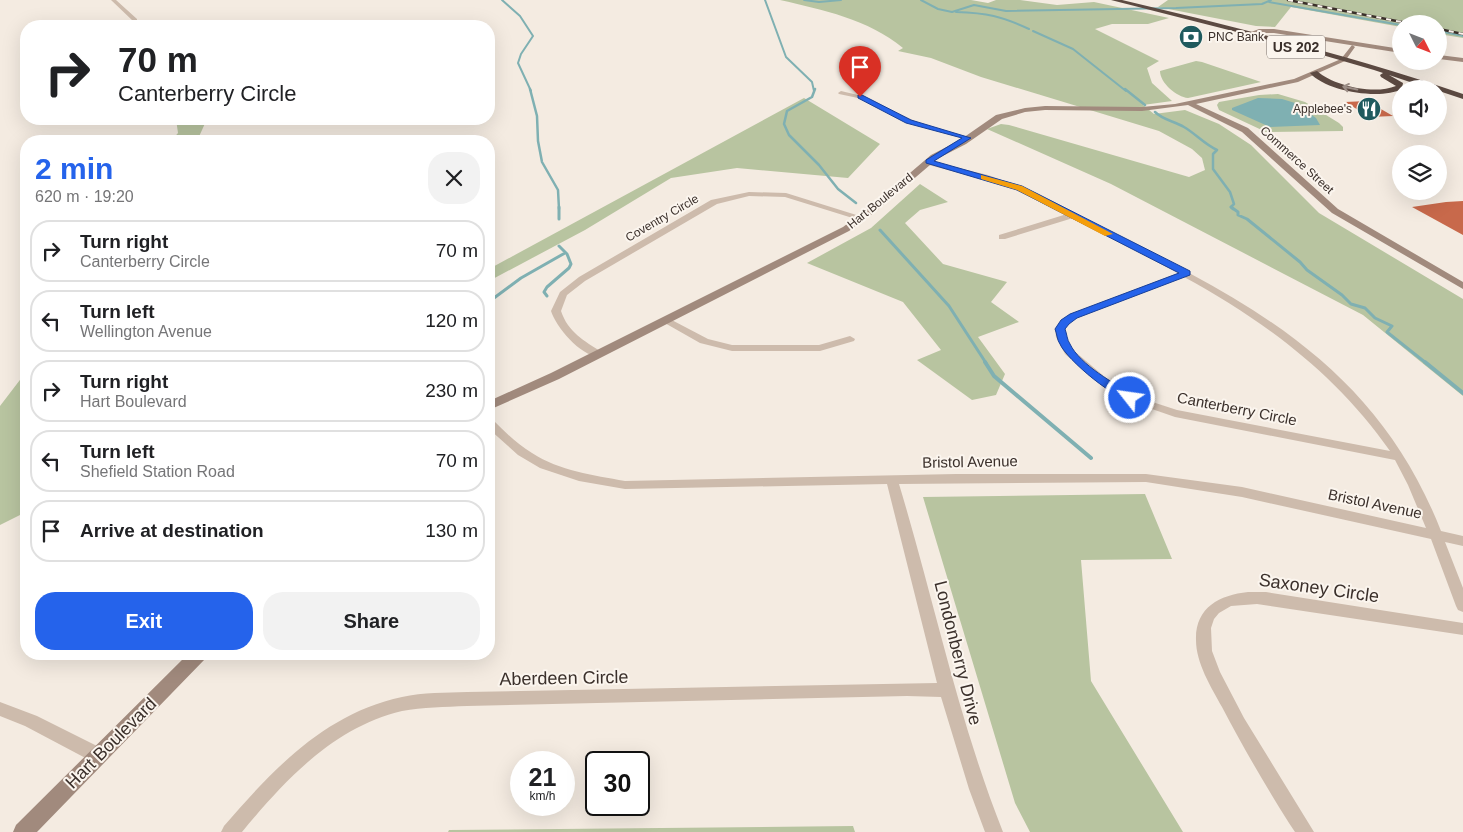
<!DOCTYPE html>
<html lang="en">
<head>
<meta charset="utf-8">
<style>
  body { margin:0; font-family:Arial,sans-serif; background:#f2f2f2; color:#202124; height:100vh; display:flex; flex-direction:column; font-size:19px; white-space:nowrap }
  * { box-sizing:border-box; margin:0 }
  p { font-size:16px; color:#757577 }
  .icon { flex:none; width:28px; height:28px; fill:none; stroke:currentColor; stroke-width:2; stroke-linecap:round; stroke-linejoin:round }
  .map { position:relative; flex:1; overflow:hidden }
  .panel { position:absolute; left:20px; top:135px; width:475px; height:525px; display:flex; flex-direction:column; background:#fff; border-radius:20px; box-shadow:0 5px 20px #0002 }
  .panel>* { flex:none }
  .guide { position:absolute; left:20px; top:20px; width:475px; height:105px; border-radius:20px; box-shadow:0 5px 20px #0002; background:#fff; color:#202124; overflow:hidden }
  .needle { width:32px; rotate:132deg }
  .controls { position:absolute; left:1392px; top:15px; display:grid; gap:10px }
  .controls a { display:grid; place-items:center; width:55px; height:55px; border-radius:50%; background:#fff; box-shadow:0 5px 20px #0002; font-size:25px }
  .speed { position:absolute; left:510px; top:751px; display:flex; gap:10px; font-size:25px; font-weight:700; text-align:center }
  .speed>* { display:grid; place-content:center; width:65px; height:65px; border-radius:50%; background:#fff; box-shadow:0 5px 20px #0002; line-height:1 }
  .speed small { font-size:12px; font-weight:400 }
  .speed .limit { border:2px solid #111; border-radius:8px; background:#fff; color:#111 }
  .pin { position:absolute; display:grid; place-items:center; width:42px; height:42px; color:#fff; margin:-51px -21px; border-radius:50% 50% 50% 0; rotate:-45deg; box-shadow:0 0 5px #0007 }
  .pin .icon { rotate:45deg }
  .me { position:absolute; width:55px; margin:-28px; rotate:300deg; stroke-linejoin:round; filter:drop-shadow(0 0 4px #0008) }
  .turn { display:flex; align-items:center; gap:18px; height:105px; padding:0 15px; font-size:22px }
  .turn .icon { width:65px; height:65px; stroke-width:2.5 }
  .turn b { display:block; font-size:35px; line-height:42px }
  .round { display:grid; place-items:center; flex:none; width:52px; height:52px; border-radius:20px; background:#f2f2f2 }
  .summary { display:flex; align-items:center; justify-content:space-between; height:85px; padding:0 15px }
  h1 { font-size:30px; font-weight:700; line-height:38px; color:#2563eb }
  .primary-button { display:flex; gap:10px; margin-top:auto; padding:10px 15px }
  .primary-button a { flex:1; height:58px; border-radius:20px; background:#2563eb; color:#fff; font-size:20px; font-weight:700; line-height:58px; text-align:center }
  .primary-button a+a { background:#f2f2f2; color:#202124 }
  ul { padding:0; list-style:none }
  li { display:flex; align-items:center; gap:15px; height:62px; margin:0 10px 8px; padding:0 5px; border:2px solid #e0e0e0; border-radius:20px }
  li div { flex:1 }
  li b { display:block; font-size:19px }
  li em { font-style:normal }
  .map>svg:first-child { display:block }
  .green { fill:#b8c4a0 }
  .water { fill:#7fb0b2 }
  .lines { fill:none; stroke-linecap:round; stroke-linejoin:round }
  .stream-far3 { stroke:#7fb0b2; stroke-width:2 }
  .stream-far2 { stroke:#7fb0b2; stroke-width:2.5 }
  .stream-far1 { stroke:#7fb0b2; stroke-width:3 }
  .stream { stroke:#7fb0b2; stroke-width:4 }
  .building { fill:#c8694b }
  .street { fill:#cdbbac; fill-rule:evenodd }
  .secondary { fill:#a18a7d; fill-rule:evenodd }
  .highway { fill:#5c4a42; fill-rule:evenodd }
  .rail-casing { stroke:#3b302b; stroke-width:2.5 }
  .rail { stroke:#fbf5ee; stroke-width:2; stroke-dasharray:5; stroke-linecap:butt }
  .oneway { stroke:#9c8e87 }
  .route { fill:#2563eb; stroke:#184099 }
  .slow { fill:#f59e0b }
  .labels { text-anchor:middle; stroke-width:4; stroke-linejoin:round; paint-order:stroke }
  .far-poi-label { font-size:12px; fill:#3b302b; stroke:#fbf5ee; text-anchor:start }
  .far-street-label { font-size:12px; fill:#3b302b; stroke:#fbf5ee }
  .shield { fill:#fbf5ee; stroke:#756b66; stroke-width:1 }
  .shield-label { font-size:14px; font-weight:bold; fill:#3b302b }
  .street-label { font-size:15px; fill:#3b302b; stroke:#fbf5ee }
  .near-street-label { font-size:18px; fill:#3b302b; stroke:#fbf5ee }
</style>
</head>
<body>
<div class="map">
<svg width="1463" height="832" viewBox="0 0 1463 832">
  <rect width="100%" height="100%" fill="#f4ebe1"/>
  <path class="green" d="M 780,0 L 971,0 L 988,3 L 996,0 L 1020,0 L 1057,5 L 1094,2 L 1169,18 L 1148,24 L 1112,24 L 1095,29 L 1159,61 L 1147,68 L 1152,83 L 1172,101 L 1143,105 L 1154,114 L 1185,110 L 1219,124 L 1251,145 L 1319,213 L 1463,299 L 1463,396 L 1363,315 L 1111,184 L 987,129 L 1001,124 L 1009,125 L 1189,177 L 1205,170 L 1202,158 L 1192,149 L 1159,131 L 981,77 L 931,58 L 898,51 L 903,48 C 868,19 823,10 780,0 Z
    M 1168,0 L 1463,0 L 1463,38 L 1439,34 L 1439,24 L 1401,24 L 1401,27 L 1291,7 L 1275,27 L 1256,26 L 1158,7 Z
    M 1196,61 L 1202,62 L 1261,82 L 1188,98 C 1177,97 1160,83 1160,71 Z
    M 1278,94 L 1305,102 L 1339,123 L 1343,127 L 1343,131 L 1266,132 L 1219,110 L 1217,105 L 1219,102 L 1259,95 Z
    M 804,98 L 880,144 L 848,178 L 737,168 L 671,178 L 585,230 L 489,281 L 489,269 Z
    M 176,119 L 207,119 L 197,141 L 171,141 L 178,133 Z
    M 920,184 L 948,202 L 920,210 L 905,223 L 943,264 L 1007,282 L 991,302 L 1019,322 L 978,337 L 1005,374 L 996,395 L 972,400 L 917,360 L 941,350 L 903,302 L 807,263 L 871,228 Z
    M 26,372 L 26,512 L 0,525 L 0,406 Z
    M 1145,494 L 1172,559 L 1081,560 L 1091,681 L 1183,832 L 1030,832 L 1015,803 L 923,497 Z
    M 853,826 L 855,832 L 448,832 L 449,830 Z"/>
  <path class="water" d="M 1258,98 L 1282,99 L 1295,103 L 1316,118 L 1320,125 L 1270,127 L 1232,110 L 1232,108 Z"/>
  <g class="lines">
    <path class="stream-far3" d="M 502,0 L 520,16 L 533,36 L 521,54 L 518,63 L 531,91
      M 765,0 L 786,57 L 812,82 L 814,91
      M 804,0 L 819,2 L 841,0
      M 921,0 L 938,9 L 952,12 L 974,5 L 1006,11 L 1176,8 L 1262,4 L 1271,0
      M 1269,2 L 1401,25
      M 956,12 C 987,13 1001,16 1029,29
      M 1033,31 L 1073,49 L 1126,91
      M 1439,31 L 1463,36"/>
    <path class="stream-far2" d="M 530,89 L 537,116 L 538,141 L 542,162 L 558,190 L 559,209
      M 815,89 L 812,97 L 787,111 L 784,124 L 789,135 L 819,165 L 838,189 L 856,203
      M 1125,89 L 1145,105
      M 1155,112 C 1163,120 1174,121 1184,127 C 1196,134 1204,144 1217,150 L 1213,154 L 1213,169 L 1230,192 L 1234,204 L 1231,207 L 1233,209"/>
    <path class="stream-far1" d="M 559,207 L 559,219
      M 1231,207 L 1238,212 L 1238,215 L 1247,219 L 1300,262 L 1307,270 L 1342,295 L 1351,304 L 1365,308 L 1375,318 L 1392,326 L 1387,332 L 1426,363
      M 880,230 L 949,306 L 986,363
      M 547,296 L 544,292 L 547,287 L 569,268 L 571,264 L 567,254 L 559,246
      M 494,298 L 521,278 L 565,253"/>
    <path class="stream" d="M 985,362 L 994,376 L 1091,458
      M 1425,362 L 1463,393"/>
  </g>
  <path class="building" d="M 1367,101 L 1393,116 L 1370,117 L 1345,102 Z
    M 1463,201 L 1463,235 L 1412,207 L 1446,202 Z"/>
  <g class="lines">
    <path class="street" d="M 111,0 L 116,0 L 137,19 L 137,21 L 133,21 Z
      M 841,91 L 862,96 L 919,123 L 971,138 L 968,140 L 915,125 L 858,98 L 839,94 L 838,93 Z
      M 925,160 L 988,175 L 1037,193 L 1186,271 L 1190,271 L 1191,274 C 1307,336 1392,406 1441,531 L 1463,536 L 1463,546 L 1445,542 L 1463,588 L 1463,612 L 1458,610 L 1456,606 L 1431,539 L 1242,497 L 1146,482 L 899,484 C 934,600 958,719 1003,832 L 985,832 L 969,789 L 941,697 L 907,696 L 467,706 C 445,707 423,707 402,711 C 334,727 285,780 242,832 L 221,832 L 224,826 C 273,769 326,713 402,697 C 423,692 446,693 467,692 L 937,683 L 887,484 L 625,489 L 579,481 L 540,468 L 518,455 L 489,429 L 489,419 L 493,420 C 505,432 517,444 532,453 C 560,471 593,475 625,481 L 956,474 L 1146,474 L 1242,487 L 1426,528 L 1408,485 L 1395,460 L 1175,417 L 1126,400 L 1104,387 L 1065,354 L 1056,337 L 1055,329 L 1062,320 L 1071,314 L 1178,273 L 1073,218 L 1005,239 L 999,239 L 999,235 L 1067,214 L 1005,185 L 925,164 ZM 1184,277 C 1265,321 1337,375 1390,451 L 1177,410 L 1134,396 L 1112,383 L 1073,350 L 1066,337 L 1065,329 L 1068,324 L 1077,318 Z
      M 749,192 L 786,193 L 866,218 L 859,220 L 785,197 L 749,196 L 717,204 L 585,281 L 567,295 L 561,311 C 568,332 584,341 602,352 L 603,354 L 602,356 C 583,360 556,327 551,311 L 560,292 L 579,277 L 711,200 Z
      M 666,317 L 708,339 L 732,345 L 819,345 L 850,336 L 855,339 L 854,341 L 820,351 L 732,351 L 700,343 L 663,322 L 661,320 Z
      M 1248,592 L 1266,592 L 1463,623 L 1463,635 L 1257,604 L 1231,606 L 1219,613 L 1214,619 L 1211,628 L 1212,651 L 1220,672 L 1244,718 L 1314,832 L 1295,832 L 1289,823 C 1265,785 1243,747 1222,707 C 1211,687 1196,663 1196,640 C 1195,608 1219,595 1248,592 Z
      M 0,702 L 37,716 L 105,750 L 107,756 L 105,762 L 99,764 L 93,762 L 25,726 L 0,716 Z"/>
    <path class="secondary" d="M 1259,29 L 1274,29 L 1401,49 L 1401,53 L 1274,33 L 1259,33 L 1249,36 L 1246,34 Z
      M 1352,45 L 1355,47 L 1345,61 L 1298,82 L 1196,104 L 1248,128 L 1338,209 L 1463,282 L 1463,289 L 1332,213 L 1242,132 L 1188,105 L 1142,111 L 1045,110 L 1025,112 L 1002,119 L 966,144 L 937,159 L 875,212 L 849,231 L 559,379 L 489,410 L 489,401 L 551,373 L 843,227 L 869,208 L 931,155 L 960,140 L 996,115 L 1025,108 L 1045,106 L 1142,107 L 1175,104 L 1294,79 L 1341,59 Z
      M 1439,55 L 1463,58 L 1463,62 L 1439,59 Z
      M 188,654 L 207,654 L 205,659 L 37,832 L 13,832 L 16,825 Z"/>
    <path class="highway" d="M 1111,0 L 1122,0 C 1237,27 1351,56 1463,94 L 1463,99 L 1439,91 L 1439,89 L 1431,89 L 1389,75 L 1403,83 L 1402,89 C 1381,100 1327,92 1310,73 L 1317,71 C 1334,86 1374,95 1396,86 L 1381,77 L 1380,75 L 1383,73 L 1374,70 L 1288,45 Z"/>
    <g class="rail-casing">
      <path id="rail" d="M 1288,0 L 1412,24
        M 1439,29 L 1463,34"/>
    </g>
    <use href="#rail" class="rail"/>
  </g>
  <defs><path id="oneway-shaft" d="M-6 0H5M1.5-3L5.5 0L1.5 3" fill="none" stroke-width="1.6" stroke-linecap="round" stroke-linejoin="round" transform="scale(1.25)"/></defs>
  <use class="oneway" href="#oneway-shaft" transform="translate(1350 88) rotate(-168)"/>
  <path class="route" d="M 858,95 L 862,95 L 911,120 L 971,138 L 934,161 L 1022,186 L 1190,271 L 1190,275 L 1077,318 L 1069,324 L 1065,329 C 1067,334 1067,340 1070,344 C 1080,365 1115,384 1134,395 L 1136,398 L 1134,400 C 1119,404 1066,359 1060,344 C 1057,340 1057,334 1055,329 L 1061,320 L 1070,314 L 1179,273 L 1017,190 L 926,163 L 926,160 L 962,138 L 906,123 L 858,98 Z"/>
  <path class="slow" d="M 981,175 L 1022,186 L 1113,234 L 1105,236 L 1017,190 L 981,179 Z"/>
  <defs>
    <g id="bank-disc" transform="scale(1.25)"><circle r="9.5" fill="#1f5a5e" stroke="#fbf5ee"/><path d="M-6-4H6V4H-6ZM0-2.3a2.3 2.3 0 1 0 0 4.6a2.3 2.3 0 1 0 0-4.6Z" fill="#fff"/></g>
    <g id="restaurant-disc" transform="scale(1.25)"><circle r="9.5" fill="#1f5a5e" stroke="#fbf5ee"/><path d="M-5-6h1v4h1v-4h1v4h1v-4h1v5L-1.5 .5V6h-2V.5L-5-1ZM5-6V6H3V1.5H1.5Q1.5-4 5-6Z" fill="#fff"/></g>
  </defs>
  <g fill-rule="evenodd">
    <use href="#bank-disc" x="1191" y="37"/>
    <use href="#restaurant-disc" x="1369" y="109"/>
  </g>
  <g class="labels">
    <g class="far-poi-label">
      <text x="1208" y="41">PNC Bank</text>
      <text x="1352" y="113" text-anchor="end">Applebee's</text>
    </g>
    <g class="far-street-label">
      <text transform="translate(1297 160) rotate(42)" y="4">Commerce Street</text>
      <text transform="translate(880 201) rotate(-39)" y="4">Hart Boulevard</text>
      <text transform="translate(662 218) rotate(-30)" y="4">Coventry Circle</text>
    </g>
    <rect class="shield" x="1267" y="35.5" width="58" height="23" rx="4"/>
    <g class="shield-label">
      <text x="1296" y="52">US 202</text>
    </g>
    <g class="street-label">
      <text transform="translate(1237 409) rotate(11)" y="5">Canterberry Circle</text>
      <text transform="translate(970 462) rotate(-1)" y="5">Bristol Avenue</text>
      <text transform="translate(1375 504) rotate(12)" y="5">Bristol Avenue</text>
    </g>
    <g class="near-street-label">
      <text transform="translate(1319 588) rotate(8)" y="6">Saxoney Circle</text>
      <text transform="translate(958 653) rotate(76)" y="6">Londonberry Drive</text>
      <text transform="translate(564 678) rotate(-1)" y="6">Aberdeen Circle</text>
      <text transform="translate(111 743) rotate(-45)" y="6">Hart Boulevard</text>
    </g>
  </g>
</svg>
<div class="controls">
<a><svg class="needle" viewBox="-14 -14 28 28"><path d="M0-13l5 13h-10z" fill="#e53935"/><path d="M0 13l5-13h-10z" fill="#757577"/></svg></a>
<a><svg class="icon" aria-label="sound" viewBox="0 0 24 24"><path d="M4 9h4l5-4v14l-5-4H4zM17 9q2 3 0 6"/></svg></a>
<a><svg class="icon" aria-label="layers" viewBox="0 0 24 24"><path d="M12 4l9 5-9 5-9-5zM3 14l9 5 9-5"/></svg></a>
</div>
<div class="speed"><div>21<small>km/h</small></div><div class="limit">30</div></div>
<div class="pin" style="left:860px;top:97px;background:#d93025"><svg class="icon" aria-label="arrive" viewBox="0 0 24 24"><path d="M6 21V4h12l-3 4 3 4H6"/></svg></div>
<svg class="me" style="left:1130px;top:398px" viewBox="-20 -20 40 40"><circle r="17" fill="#2563eb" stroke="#fff" stroke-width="3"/><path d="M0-11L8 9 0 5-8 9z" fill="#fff"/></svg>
<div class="guide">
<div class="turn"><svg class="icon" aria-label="right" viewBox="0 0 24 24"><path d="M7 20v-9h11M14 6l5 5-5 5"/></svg><div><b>70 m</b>Canterberry Circle</div></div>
</div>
<section class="panel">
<div class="summary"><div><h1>2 min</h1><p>620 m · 19:20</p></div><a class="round"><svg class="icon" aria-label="close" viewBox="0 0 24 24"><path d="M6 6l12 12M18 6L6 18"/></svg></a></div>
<ul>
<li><svg class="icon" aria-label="right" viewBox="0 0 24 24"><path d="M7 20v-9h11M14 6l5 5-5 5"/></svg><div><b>Turn right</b><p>Canterberry Circle</p></div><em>70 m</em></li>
<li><svg class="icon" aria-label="left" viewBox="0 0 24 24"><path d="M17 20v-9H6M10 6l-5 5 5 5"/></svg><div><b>Turn left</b><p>Wellington Avenue</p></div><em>120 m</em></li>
<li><svg class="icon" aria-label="right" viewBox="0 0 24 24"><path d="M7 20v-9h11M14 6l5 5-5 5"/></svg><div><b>Turn right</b><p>Hart Boulevard</p></div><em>230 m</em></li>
<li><svg class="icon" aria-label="left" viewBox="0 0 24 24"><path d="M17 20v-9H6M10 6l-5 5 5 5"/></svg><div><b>Turn left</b><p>Shefield Station Road</p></div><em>70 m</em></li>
<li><svg class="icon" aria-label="arrive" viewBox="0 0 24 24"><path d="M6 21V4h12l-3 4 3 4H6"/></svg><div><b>Arrive at destination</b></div><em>130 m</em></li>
</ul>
<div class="primary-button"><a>Exit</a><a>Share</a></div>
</section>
</div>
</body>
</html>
